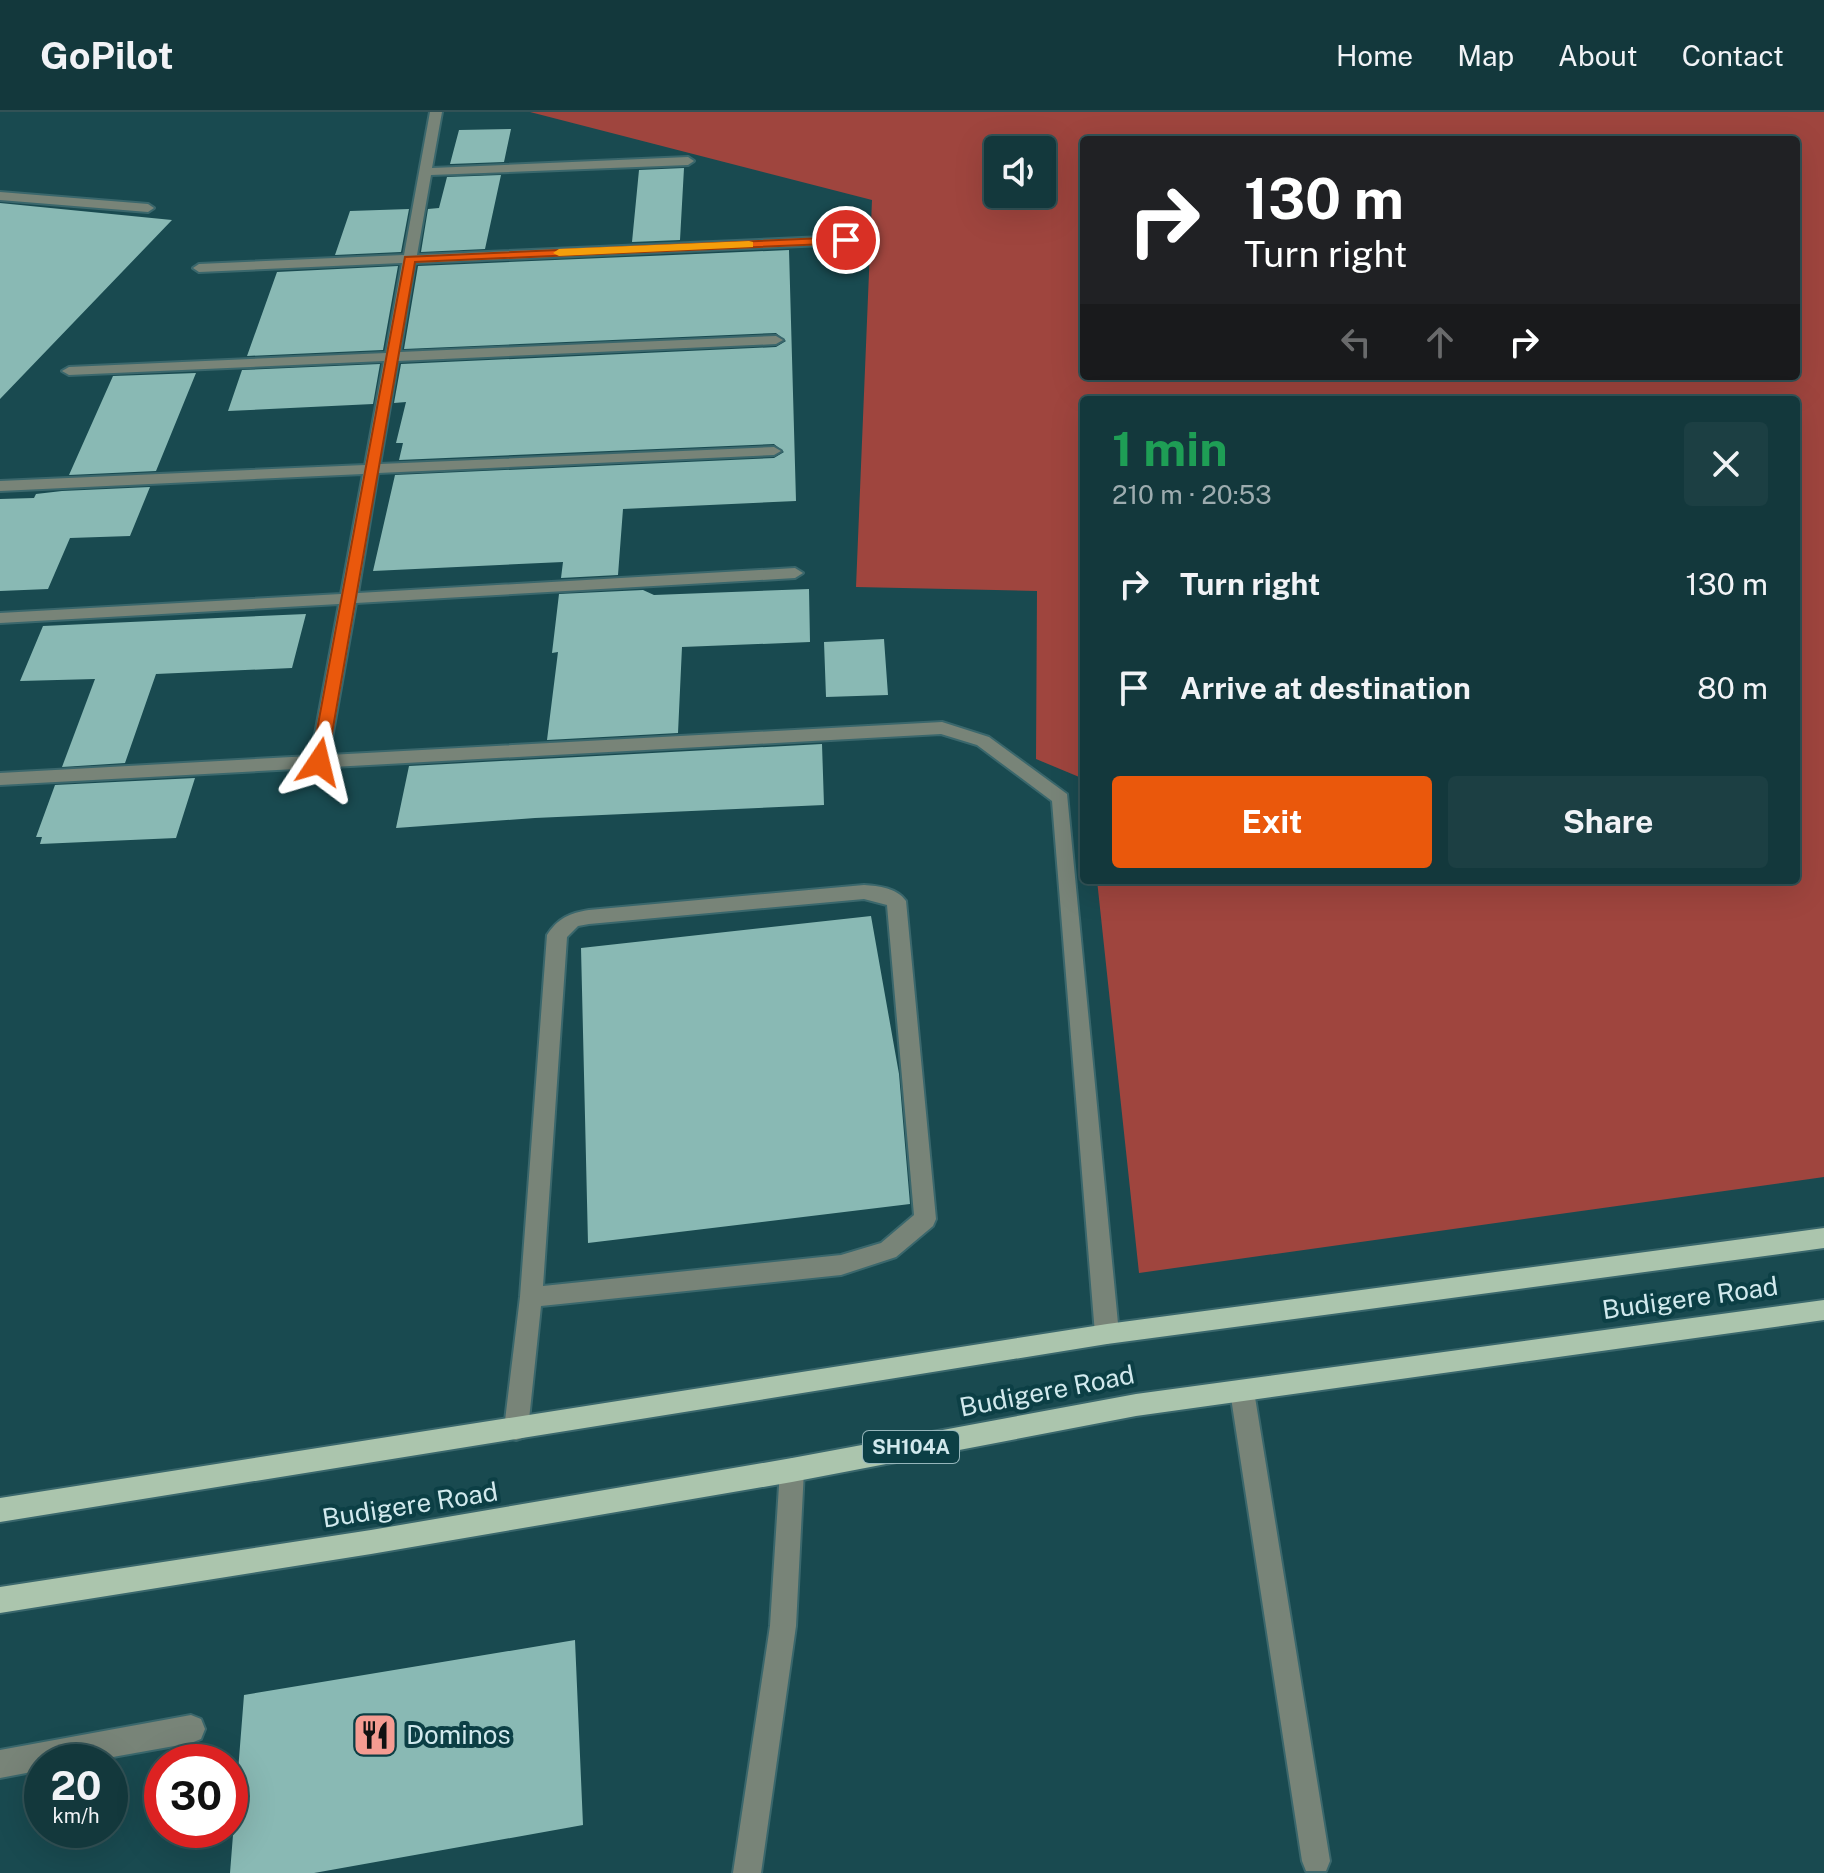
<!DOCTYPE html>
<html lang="en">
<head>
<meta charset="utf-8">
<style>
  body { margin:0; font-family:"Public Sans",sans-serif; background:#1c3f43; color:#f1f3f6; height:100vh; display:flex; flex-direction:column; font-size:30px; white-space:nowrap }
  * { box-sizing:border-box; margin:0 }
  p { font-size:26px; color:#9dacaf }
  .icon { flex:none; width:44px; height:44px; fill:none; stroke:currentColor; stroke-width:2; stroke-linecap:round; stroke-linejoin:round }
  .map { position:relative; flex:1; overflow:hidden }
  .side { position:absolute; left:1080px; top:284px; width:720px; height:488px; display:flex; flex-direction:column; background:#13383c; border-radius:8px; box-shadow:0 8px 32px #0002,0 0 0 2px #325256 }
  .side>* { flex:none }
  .guide { position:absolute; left:1080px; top:24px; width:720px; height:244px; border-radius:8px; box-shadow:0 8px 32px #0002,0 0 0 2px #325256; background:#202124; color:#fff; overflow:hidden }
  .buttons { position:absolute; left:984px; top:24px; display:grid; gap:16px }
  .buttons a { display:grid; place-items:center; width:72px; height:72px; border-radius:8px; background:#13383c; box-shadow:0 8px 32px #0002,0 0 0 2px #325256; font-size:40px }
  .speed { position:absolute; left:24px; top:1632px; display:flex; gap:16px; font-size:40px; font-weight:700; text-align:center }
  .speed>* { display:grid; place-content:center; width:104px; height:104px; border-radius:50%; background:#13383c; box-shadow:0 8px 32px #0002,0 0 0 2px #325256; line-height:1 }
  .speed small { font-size:20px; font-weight:400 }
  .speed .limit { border:12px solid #d22; background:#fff; color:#111 }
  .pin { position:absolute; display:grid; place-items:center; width:68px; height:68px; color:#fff; margin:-34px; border:4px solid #fff; border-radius:50%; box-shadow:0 2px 8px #0007 }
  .me { position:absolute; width:88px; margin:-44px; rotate:10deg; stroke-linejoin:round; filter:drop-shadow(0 0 6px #0008) }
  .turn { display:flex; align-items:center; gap:28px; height:168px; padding:0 32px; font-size:36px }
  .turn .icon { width:104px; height:104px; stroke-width:2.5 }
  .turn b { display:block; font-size:56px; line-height:68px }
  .lanes { display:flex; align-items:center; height:76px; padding:0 32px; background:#0003; justify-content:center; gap:40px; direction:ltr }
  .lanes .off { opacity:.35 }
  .round { display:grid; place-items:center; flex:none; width:84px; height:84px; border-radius:8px; background:#1c3f43 }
  .head { display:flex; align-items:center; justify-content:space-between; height:136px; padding:0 32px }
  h1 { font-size:48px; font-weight:700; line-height:60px; color:#1e9e55 }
  .action { display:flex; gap:16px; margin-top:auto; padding:16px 32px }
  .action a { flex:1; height:92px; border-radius:8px; background:#ea580c; color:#fff; font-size:32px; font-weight:700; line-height:92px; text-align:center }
  .action a+a { background:#1c3f43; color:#f1f3f6 }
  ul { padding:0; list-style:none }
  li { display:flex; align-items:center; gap:24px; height:104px; padding:0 32px }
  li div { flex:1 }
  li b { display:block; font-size:30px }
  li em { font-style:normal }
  header { display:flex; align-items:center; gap:48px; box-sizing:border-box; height:112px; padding:0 40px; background:#13383c; border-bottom:2px solid #325256 }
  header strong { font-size:38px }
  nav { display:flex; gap:44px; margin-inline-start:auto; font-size:28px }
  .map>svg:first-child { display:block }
  .green { fill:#9f453e; fill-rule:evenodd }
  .building { fill:#89b9b4 }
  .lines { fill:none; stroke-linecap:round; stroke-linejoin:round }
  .minor-casing { stroke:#3a676c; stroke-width:4 }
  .major-casing { stroke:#3a676c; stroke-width:4 }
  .minor { fill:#788478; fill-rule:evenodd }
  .major { fill:#abc5ad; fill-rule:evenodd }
  .route { fill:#ea580c; stroke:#983908; stroke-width:2 }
  .slow { fill:#f59e0b }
  .labels { text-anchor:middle; stroke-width:8; stroke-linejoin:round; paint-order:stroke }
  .shield { fill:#0c3f45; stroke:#96b6bb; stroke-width:2 }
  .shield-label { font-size:20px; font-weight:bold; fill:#d1e9ed }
  .near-street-label { font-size:26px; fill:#d1e9ed; stroke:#0c3f45 }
  .near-poi-label { font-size:26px; fill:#d1e9ed; stroke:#0c3f45; text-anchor:start }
</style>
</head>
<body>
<header>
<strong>GoPilot</strong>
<nav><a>Home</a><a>Map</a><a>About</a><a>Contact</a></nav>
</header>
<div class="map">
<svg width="1824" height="1761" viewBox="0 0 1824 1761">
  <rect width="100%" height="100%" fill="#194a50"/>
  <path class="green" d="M 530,0 L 1824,0 L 1824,1065 L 1139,1161 L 1097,768 L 1796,768 L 1796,288 L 1084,288 L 1084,667 L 1036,647 L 1037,479 L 856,475 L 872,88 ZM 1084,28 L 1796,28 L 1796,264 L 1084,264 ZM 998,38 L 1042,38 L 1042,82 L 998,82 Z"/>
  <path class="building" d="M 511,17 L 504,50 L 450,52 L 459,18 Z
    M 684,56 L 680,128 L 632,130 L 639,58 Z
    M 501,63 L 485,137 L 421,140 L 428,97 L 439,96 L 447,65 Z
    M 0,91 L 172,108 L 0,287 Z
    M 409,97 L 401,140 L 335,143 L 350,99 Z
    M 789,138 L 796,389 L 623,397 L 618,463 L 561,466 L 563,450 L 373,459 L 395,363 L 774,346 L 784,340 L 774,332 L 399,348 L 403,331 L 396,331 L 406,290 L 394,291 L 401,252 L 776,235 L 786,229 L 776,221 L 404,237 L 418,154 Z
    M 398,154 L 383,238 L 247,244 L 277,160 Z
    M 380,252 L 373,292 L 228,299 L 242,258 Z
    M 196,261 L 156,359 L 69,363 L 113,264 Z
    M 150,375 L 130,424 L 70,426 L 48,477 L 0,479 L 0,387 L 34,386 L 36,382 L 62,379 Z
    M 809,477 L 810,530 L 682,535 L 678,621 L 547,628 L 558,540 L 552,541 L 559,482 L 643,478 L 654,483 Z
    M 306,502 L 292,556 L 156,562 L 125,651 L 62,655 L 95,567 L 20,569 L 43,514 Z
    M 884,527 L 888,583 L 826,585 L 824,530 Z
    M 822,632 L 824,693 L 535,706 L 396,716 L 409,654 Z
    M 195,666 L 176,726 L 40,732 L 42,725 L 36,725 L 55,673 Z
    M 871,804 L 899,962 L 910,1092 L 588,1131 L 581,836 Z
    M 575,1528 L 583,1713 L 314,1761 L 230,1761 L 244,1583 Z"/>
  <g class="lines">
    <g class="minor-casing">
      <path id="minor" d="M 430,0 L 442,0 L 432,56 L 688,45 L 694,49 L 688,53 L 431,63 L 417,143 L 846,124 L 852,128 L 846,132 L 415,151 L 400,240 L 776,224 L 783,228 L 776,232 L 398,249 L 380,352 L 774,335 L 781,339 L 774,343 L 378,361 L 358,481 L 795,456 L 803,461 L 795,466 L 356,491 L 329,643 L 942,610 L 989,625 L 1067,682 L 1119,1222 L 1115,1229 L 1107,1232 L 1099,1229 L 1095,1222 L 1052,689 L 977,633 L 941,622 L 0,673 L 0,661 L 311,644 L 339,492 L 0,511 L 0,501 L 341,482 L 363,362 L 0,379 L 0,369 L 365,353 L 384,249 L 69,263 L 62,259 L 69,255 L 386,241 L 402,151 L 199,160 L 193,156 L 199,152 L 404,143 Z
        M 0,80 L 148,92 L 154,96 L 148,100 L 0,88 Z
        M 864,773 C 879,774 897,776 906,789 L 936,1107 L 933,1114 L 896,1145 L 841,1163 L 541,1194 L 528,1317 L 525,1325 L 516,1328 L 507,1325 L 504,1317 L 520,1185 L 547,823 C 558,806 570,801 589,798 ZM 864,787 L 887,793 L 914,1103 L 881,1131 L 841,1143 L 543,1174 L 567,825 L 578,814 L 589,812 Z
        M 1242,1268 L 1250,1271 L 1254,1279 L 1330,1749 L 1326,1759 L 1306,1759 L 1302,1749 L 1230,1279 L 1234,1271 Z
        M 792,1346 L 801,1350 L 804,1358 L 796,1514 L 761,1761 L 733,1761 L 770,1514 L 780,1358 L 783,1350 Z
        M 191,1603 L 201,1607 L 205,1617 L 201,1627 L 191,1631 L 85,1650 L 42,1650 L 42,1658 L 0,1666 L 0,1638 Z"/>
    </g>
    <g class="major-casing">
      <path id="major" d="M 1824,1116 L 1824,1136 L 1107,1232 L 0,1410 L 0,1386 L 1107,1212 Z
        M 1824,1188 L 1824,1208 L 1136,1304 L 792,1370 L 371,1442 L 0,1501 L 0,1475 L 371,1418 L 792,1346 L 1136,1282 Z"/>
    </g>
    <use href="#minor" class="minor"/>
    <use href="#major" class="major"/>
  </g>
  <path class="route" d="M 846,125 L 850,126 L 850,131 L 415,150 L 327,650 L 325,653 L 313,653 L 311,650 L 405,145 Z"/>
  <path class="slow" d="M 749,129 L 753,130 L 753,135 L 559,144 L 553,141 L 559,137 Z"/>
  <defs>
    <g id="restaurant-square" transform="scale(2.3)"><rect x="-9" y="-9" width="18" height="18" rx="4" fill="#f59c92" stroke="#0c3f45"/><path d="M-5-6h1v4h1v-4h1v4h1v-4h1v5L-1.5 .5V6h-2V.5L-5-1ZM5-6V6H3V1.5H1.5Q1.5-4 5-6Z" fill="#111"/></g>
  </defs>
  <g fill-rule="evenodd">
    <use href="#restaurant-square" x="375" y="1623"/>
  </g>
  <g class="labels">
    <rect class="shield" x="863" y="1319" width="96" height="32" rx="6"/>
    <g class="shield-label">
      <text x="911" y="1342">SH104A</text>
    </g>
    <g class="near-street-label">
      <text transform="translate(1690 1186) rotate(-8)" y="9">Budigere Road</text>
      <text transform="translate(1047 1279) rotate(-11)" y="9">Budigere Road</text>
      <text transform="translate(410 1393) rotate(-9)" y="9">Budigere Road</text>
    </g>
    <g class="near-poi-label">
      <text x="406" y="1632">Dominos</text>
    </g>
  </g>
</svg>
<div class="buttons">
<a><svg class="icon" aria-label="sound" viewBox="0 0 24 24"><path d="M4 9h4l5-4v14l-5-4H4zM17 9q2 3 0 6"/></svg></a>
</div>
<div class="speed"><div>20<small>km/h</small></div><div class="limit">30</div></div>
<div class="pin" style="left:846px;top:128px;background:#d93025"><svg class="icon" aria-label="arrive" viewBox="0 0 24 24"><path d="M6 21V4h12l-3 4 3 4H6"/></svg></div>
<svg class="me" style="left:319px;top:650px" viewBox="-20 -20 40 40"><path d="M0-17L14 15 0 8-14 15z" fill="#ea580c" stroke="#fff" stroke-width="4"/></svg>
<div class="guide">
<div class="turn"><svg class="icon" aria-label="right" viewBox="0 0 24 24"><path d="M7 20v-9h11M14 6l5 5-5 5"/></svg><div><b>130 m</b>Turn right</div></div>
<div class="lanes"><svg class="icon off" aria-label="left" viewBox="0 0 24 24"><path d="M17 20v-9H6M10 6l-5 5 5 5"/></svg><svg class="icon off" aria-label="ahead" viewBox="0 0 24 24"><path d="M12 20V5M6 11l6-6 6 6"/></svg><svg class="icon" aria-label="right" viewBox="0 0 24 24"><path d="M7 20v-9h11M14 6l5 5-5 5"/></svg></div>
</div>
<section class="side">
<div class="head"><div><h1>1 min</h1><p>210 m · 20:53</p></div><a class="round"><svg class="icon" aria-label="close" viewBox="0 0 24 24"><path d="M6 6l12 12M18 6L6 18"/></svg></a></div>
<ul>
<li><svg class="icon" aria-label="right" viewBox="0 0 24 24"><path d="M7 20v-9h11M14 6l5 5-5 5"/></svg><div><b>Turn right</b></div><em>130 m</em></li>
<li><svg class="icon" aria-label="arrive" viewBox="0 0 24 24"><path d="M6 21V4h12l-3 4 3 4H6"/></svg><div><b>Arrive at destination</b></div><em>80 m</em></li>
</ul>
<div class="action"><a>Exit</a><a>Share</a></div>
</section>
</div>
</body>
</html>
